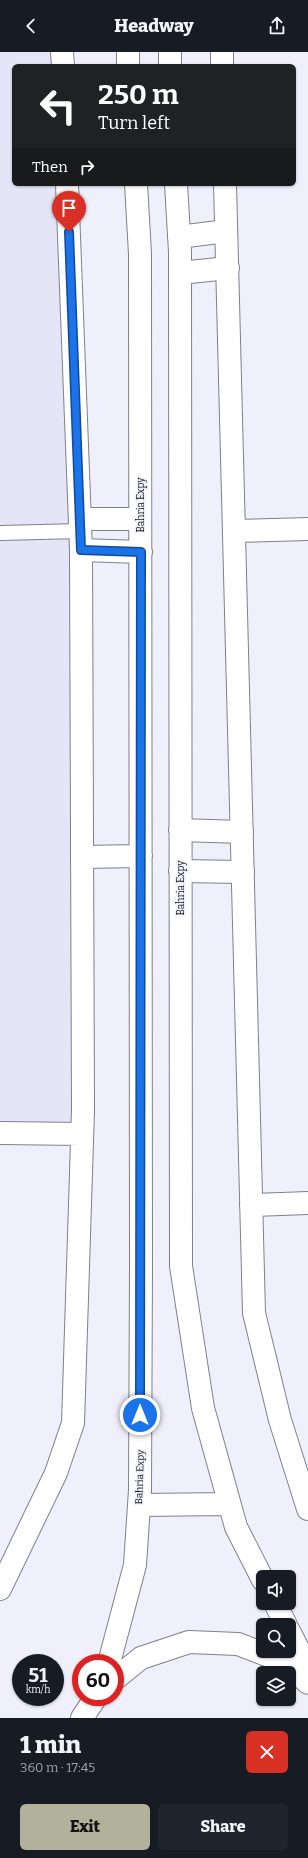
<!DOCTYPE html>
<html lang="en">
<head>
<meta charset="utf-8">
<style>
  body { margin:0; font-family:Bitter,serif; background:#20242c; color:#f1f3f6; height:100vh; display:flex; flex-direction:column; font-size:15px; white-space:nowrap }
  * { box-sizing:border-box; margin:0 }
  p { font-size:13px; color:#9ea1a6 }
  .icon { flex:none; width:22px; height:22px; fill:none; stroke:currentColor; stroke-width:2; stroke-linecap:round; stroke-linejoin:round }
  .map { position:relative; height:1666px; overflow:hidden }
  .sheet { display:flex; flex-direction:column; background:#171b24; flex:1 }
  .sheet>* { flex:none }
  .top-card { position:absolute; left:12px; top:12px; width:284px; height:122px; border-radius:6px; box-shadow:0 1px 3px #0004; background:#202124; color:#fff; overflow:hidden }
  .controls { position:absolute; left:256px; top:1518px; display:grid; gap:8px }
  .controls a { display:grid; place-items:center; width:40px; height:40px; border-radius:6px; background:#171b24; box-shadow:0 1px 3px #0004; font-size:20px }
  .speed { position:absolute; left:12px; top:1602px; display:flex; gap:8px; font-size:20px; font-weight:700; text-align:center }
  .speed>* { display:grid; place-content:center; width:52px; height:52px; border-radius:50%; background:#171b24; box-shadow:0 1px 3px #0004; line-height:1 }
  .speed small { font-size:10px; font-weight:400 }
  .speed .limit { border:6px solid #d22; background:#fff; color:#111 }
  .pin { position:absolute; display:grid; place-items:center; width:34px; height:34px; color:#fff; margin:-41px -17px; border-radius:50% 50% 50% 0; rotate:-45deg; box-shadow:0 0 4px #0007 }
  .pin .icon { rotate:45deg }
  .me { position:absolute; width:44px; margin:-22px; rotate:0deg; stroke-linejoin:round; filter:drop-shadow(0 0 3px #0008) }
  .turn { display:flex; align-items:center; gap:14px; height:84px; padding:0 20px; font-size:18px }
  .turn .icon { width:52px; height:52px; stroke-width:2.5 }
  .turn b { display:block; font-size:28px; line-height:34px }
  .then { display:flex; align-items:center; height:38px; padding:0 20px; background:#0003; gap:8px; font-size:15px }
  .round { display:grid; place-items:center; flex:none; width:42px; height:42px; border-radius:6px; background:#20242c }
  .overview { display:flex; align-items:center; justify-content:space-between; height:68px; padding:0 20px }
  h1 { font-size:24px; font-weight:800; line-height:30px }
  .primary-button { display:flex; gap:8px; margin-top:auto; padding:8px 20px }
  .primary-button a { flex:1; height:46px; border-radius:6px; background:#b2b19c; color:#111; font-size:16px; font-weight:800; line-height:46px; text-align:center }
  .primary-button a+a { background:#20242c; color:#f1f3f6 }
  header { display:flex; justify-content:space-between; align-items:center; height:52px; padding:0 20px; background:#171b24; font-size:18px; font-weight:800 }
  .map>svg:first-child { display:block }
  .built { fill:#e4e5f7 }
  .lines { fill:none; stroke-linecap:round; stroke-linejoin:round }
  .service-casing { stroke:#7f808a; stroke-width:16 }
  .minor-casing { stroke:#7f808a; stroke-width:24 }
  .primary-casing { stroke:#7f808a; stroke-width:24 }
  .service { stroke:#fff; stroke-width:14 }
  .minor { stroke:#fff; stroke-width:22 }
  .primary { stroke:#fff; stroke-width:22 }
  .route-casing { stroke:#114b97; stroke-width:10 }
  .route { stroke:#1a73e8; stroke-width:7 }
  .labels { text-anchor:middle; stroke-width:3; stroke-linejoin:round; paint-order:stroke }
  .street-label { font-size:10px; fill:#18181c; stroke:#eff0fb }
</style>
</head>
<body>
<header><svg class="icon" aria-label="back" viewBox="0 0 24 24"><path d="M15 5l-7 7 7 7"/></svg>Headway<svg class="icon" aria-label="share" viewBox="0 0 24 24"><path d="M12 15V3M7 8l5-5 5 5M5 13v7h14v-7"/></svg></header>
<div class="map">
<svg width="308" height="1666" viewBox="0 0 308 1666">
  <rect width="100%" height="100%" fill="#eff0fb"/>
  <path class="built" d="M 0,0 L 52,0 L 53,14 L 14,14 L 14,132 L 64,132 L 82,1082 L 0,1073 Z"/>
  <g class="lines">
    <g class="service-casing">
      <path id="service" d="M 0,481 L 81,479"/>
    </g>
    <g class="minor-casing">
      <path id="minor" d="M 62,0 L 63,14
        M 222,0 L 222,14
        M 225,132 L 254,1261 L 280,1368 L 308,1457
        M 234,479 L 308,477
        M 0,1081 L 82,1082
        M 251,1153 L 308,1151
        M 0,1537 L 56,1421 L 73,1371 L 83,1058 L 81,498 L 67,132"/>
    </g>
    <g class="primary-casing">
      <path id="primary" d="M 128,0 L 128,14
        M 170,0 L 170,14
        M 176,132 L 180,200 L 181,1214 L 203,1356 L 236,1475 L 263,1528
        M 179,185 L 226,179
        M 180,221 L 228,216
        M 80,467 L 140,467
        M 81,498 L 141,500
        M 180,778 L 242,780
        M 82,805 L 141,804
        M 180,819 L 243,820
        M 139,1453 L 229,1452
        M 275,1551 L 286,1573
        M 289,1579 L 308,1616
        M 109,1611 L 135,1513 L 140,1438 L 141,1214 L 140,202 L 136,132
        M 115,1627 L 141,1606 L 189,1590 L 238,1592 L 285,1610 L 308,1631
        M 82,1666 L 96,1645"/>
    </g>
    <use href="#service" class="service"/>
    <use href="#minor" class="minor"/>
    <use href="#primary" class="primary"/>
  </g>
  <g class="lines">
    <g class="route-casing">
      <path id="route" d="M 69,180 L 81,498 L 141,500 L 140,1363"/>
    </g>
    <use href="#route" class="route"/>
  </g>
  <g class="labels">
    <g class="street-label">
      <text transform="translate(140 453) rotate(-90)" y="4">Bahria Expy</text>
      <text transform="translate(180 836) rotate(-90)" y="4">Bahria Expy</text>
      <text transform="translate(139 1425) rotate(-88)" y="4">Bahria Expy</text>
    </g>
  </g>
</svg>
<div class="controls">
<a><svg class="icon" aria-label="sound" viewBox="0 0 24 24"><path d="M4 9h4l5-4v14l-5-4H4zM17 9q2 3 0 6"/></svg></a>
<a><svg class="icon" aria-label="search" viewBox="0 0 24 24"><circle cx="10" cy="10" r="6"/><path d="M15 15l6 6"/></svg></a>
<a><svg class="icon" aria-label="layers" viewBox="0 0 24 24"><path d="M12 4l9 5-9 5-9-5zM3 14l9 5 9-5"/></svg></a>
</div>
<div class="speed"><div>51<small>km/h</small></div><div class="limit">60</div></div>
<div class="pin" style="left:69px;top:180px;background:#d93025"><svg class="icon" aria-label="arrive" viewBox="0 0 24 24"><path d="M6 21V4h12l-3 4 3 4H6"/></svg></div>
<svg class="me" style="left:140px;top:1363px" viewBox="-20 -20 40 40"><circle r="17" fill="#1a73e8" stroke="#fff" stroke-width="3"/><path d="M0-11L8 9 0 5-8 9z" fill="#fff"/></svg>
<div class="top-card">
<div class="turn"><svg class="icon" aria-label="left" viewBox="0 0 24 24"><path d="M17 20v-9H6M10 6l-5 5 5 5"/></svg><div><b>250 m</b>Turn left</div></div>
<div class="then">Then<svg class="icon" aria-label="right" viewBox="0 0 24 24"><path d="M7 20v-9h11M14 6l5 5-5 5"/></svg></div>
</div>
</div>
<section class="sheet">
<div class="overview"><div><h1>1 min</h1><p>360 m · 17:45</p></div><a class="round" style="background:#d93025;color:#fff"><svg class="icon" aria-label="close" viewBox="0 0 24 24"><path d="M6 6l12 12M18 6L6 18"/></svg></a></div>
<div class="primary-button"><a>Exit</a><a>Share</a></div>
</section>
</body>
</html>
